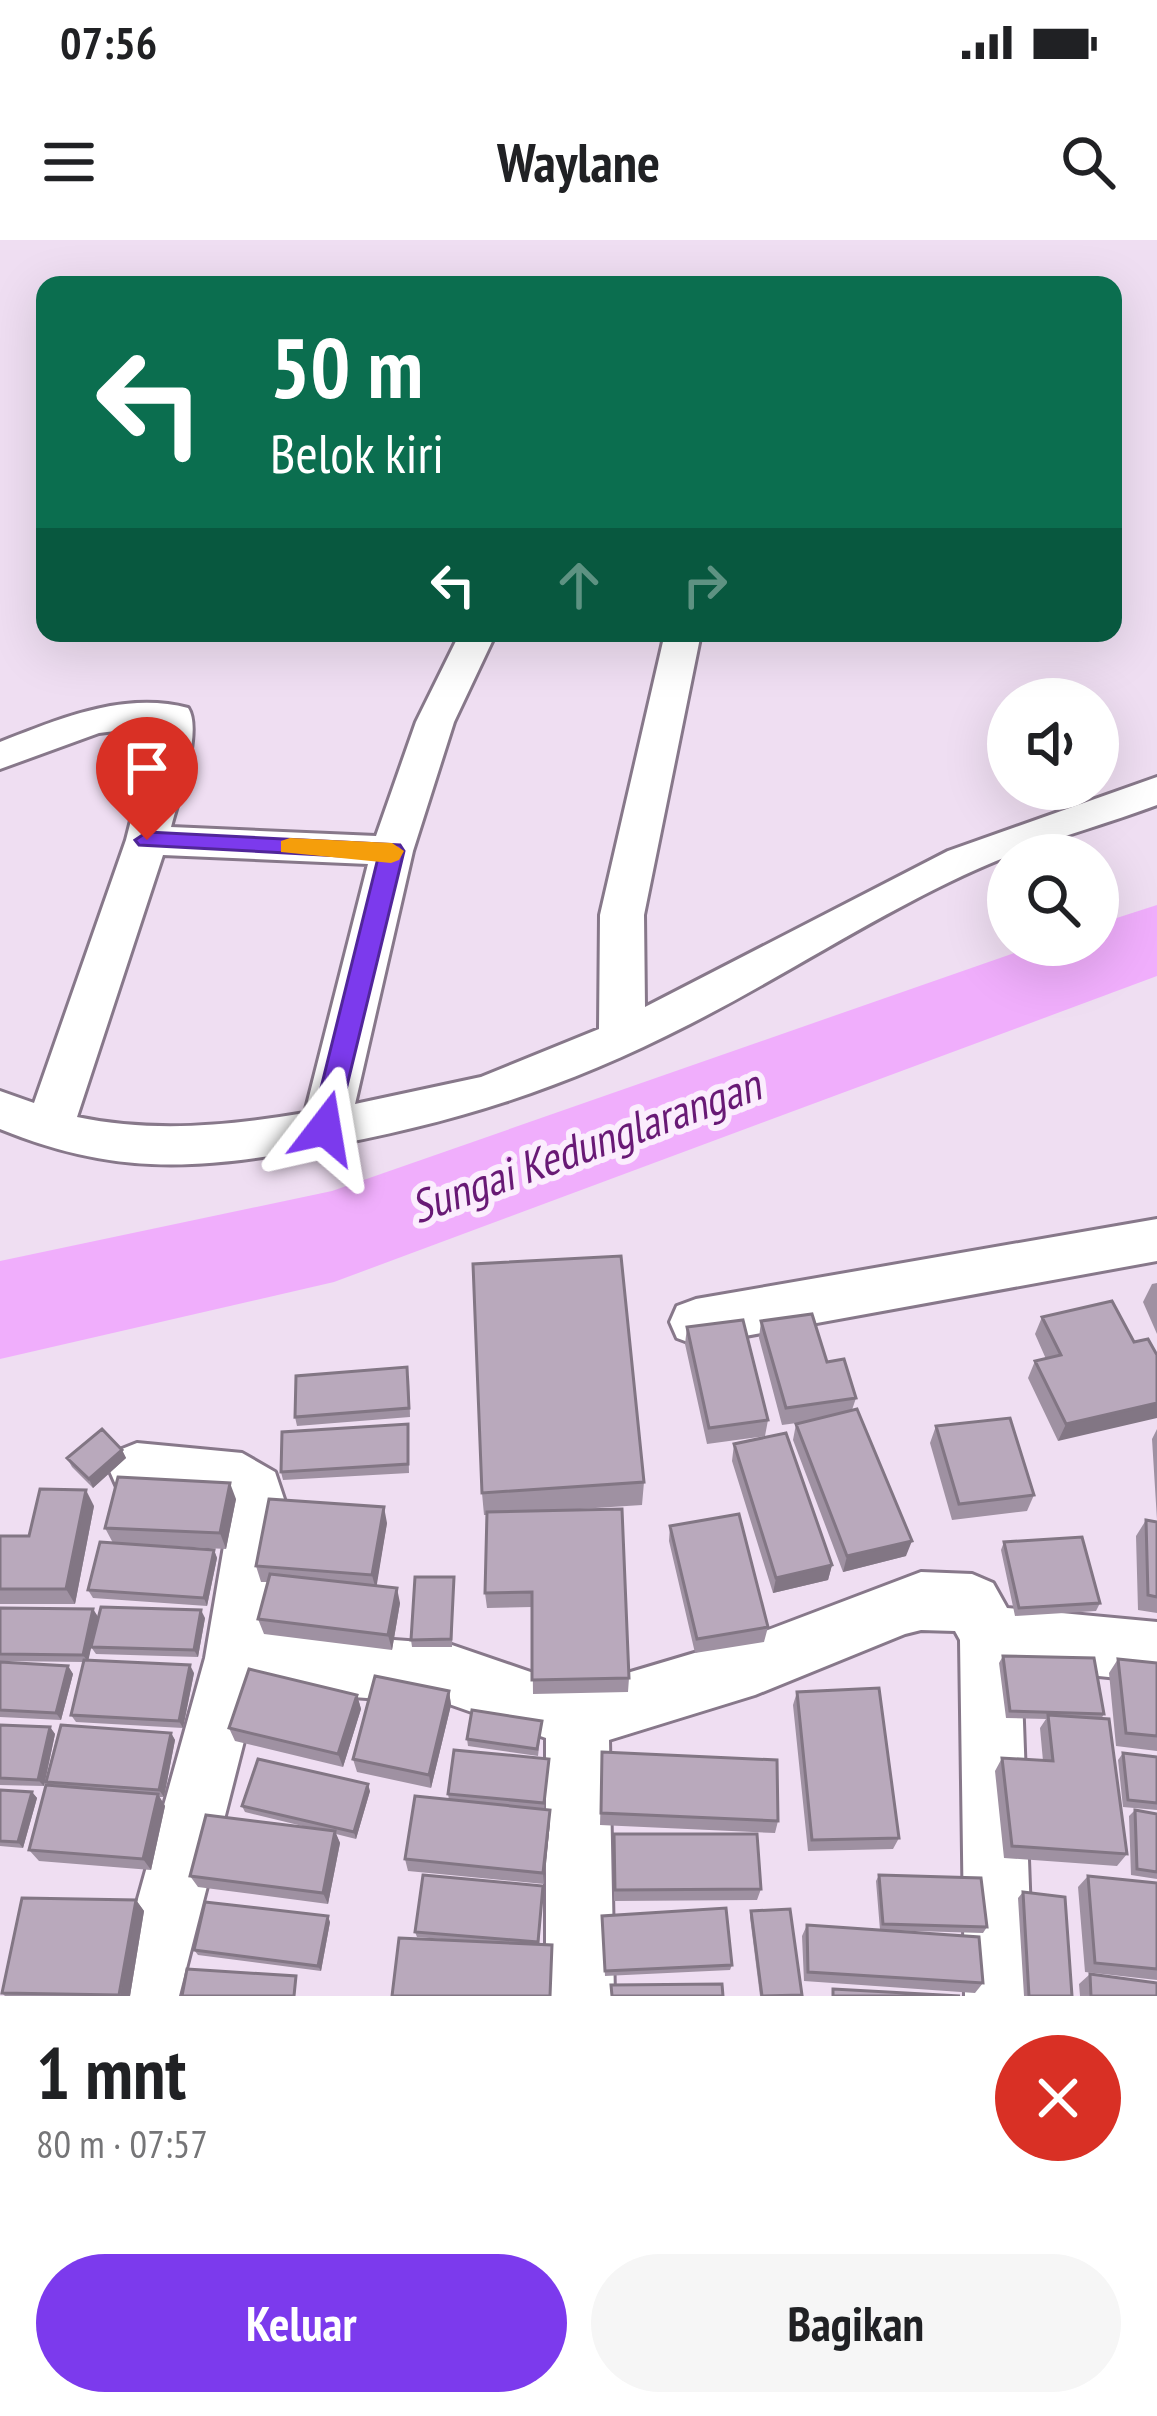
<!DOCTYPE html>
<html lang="id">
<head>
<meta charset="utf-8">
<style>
  body { margin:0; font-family:"PT Sans Narrow",sans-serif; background:#f6f6f6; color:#202124; height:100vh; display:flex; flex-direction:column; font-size:45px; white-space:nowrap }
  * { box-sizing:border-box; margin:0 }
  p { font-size:39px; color:#757577 }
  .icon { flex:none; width:66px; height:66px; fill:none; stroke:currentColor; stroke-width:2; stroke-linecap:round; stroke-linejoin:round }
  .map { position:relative; height:1756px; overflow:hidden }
  .details { display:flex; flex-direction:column; background:#fff; flex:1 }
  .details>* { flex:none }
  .guide { position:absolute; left:36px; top:36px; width:1086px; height:366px; border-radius:24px; box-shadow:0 12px 48px #0002; background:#0b6e4f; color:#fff; overflow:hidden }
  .controls { position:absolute; left:987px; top:438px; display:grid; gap:24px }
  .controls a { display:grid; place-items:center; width:132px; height:132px; border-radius:50%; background:#fff; box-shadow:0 12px 48px #0002; font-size:60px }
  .pin { position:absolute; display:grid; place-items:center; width:102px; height:102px; color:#fff; margin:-123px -51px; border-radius:50% 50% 50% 0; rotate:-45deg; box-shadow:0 0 12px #0007 }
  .pin .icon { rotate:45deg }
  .me { position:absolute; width:132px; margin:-66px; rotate:14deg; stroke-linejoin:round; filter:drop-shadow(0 0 9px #0008) }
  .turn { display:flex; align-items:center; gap:42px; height:252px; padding:0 36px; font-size:54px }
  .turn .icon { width:156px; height:156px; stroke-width:2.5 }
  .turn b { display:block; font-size:84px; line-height:102px }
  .lanes { display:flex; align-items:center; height:114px; padding:0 36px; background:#0003; justify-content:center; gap:60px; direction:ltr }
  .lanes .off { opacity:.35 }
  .round { display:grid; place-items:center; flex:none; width:126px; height:126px; border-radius:63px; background:#f6f6f6 }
  .head { display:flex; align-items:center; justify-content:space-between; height:204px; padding:0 36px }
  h1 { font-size:72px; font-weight:800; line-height:90px }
  .button { display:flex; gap:24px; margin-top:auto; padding:24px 36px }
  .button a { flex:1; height:138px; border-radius:72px; background:#7c3aed; color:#fff; font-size:48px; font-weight:800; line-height:138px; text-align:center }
  .button a+a { background:#f6f6f6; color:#202124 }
  .status { display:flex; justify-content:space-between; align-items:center; height:84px; padding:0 60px; background:#fff; direction:ltr }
  .status svg { height:33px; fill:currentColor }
  header { display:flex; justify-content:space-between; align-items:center; height:156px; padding:0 36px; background:#fff; font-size:54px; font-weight:800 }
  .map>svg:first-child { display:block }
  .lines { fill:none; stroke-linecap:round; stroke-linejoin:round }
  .river { fill:#f0aefc; fill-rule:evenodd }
  .minor-casing { stroke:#87788a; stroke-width:6 }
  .minor { fill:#fff; fill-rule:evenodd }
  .wall { fill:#9f91a2 }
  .shaded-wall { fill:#827684 }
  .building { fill:#b9a9bc; stroke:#827684; stroke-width:3 }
  .route { fill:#7c3aed; stroke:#51269a; stroke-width:3 }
  .slow { fill:#f59e0b }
  .labels { text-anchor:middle; stroke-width:12; stroke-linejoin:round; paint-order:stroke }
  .water-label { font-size:45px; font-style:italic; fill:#681975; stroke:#fbedfd }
</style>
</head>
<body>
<div class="status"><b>07:56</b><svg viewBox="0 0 49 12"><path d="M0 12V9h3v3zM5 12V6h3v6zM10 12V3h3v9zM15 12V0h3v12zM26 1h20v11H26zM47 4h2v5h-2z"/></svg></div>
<header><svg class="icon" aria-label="menu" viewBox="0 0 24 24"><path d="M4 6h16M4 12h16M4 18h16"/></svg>Waylane<svg class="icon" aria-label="search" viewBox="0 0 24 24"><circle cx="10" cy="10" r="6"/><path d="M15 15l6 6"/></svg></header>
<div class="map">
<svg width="1157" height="1756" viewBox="0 0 1157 1756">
  <rect width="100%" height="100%" fill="#efdef2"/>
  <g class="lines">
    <path class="river" d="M 1157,665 L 1157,736 L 334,1042 L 0,1119 L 0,1021 L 332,951 L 1037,705 L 1098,705 L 1098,684 Z"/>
    <g class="minor-casing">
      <path id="minor" d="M 460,393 L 496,393 L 454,482 L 413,611 L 355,864 L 481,837 L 599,789 L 600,675 L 665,393 L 701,393 L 644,675 L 645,767 L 948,611 L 1157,537 L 1157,565 C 1109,583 1058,597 1011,615 C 903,657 796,730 690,784 C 561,850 452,884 311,909 C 192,931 110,934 0,889 L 0,851 L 34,863 L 126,600 L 155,486 L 99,493 L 0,529 L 0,502 C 59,479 124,451 188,468 C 203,491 178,559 171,587 L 376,596 L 416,482 ZM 163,615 L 368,624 L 305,873 C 228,886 153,893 77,877 Z
        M 1157,979 L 1157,1021 L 696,1105 L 677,1098 L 670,1082 L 677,1066 L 696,1059 Z
        M 137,1203 L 242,1213 L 275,1232 L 288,1271 L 270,1391 L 449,1404 L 577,1448 L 755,1395 L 921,1332 L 972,1334 L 993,1343 L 1007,1368 L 1157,1382 L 1157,1442 L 1021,1428 L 1033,1756 L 965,1756 L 960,1400 L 955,1391 L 921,1390 L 905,1394 L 755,1455 L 609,1500 L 614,1756 L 546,1756 L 546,1498 L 449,1464 L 257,1450 L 179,1756 L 111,1756 L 205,1418 L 230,1271 L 229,1264 L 137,1255 L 117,1247 L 109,1229 L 117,1211 Z"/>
    </g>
    <use href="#minor" class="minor"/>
  </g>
  <path class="wall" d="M 1157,1043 L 1157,1094 L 1143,1062 L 1152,1044 Z
    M 1042,1077 L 1134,1102 L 1058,1201 L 1028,1138 L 1035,1121 L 1046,1119 L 1035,1094 Z
    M 761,1081 L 827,1122 L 856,1158 L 852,1170 L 906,1316 L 843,1332 L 793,1200 L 796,1184 L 804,1182 L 782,1185 L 759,1098 Z
    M 687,1087 L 768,1180 L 765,1196 L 707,1204 L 685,1104 Z
    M 409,1136 L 410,1177 L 297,1186 L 295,1177 Z
    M 408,1184 L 409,1233 L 283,1240 L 281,1232 Z
    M 936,1186 L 1034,1255 L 1027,1271 L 952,1280 L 930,1203 Z
    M 1157,1189 L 1157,1280 L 1152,1199 Z
    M 734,1204 L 832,1325 L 828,1340 L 773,1353 L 732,1221 Z
    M 122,1210 L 126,1218 L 93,1248 L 72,1227 L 67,1218 Z
    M 644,1242 L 642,1265 L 549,1271 L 629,1438 L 628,1452 L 533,1454 L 532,1367 L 487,1368 L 485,1353 L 487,1275 L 484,1275 L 482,1253 Z
    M 236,1259 L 226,1309 L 113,1303 L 105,1288 Z
    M 94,1266 L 75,1364 L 0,1364 L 0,1296 L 29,1296 Z
    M 1146,1280 L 1157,1282 L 1157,1373 L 1138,1370 L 1136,1296 Z
    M 387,1283 L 376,1346 L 400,1363 L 392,1410 L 264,1394 L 258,1379 L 268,1342 L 261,1342 L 256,1326 Z
    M 670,1286 L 768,1387 L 764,1402 L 695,1413 L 669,1301 Z
    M 1004,1302 L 1100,1363 L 1096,1371 L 1015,1376 L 1001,1310 Z
    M 214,1310 L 217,1318 L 207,1366 L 93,1358 L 88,1350 Z
    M 454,1337 L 452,1407 L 412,1407 L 411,1400 Z
    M 0,1368 L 93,1369 L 98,1377 L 88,1420 L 194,1433 L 183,1488 L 76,1482 L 71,1475 L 84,1422 L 0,1421 Z
    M 205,1378 L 198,1417 L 96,1414 L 91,1407 Z
    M 1003,1416 L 1104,1474 L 1101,1479 L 1127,1614 L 1117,1626 L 1004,1618 L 995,1531 L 1002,1518 L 1043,1521 L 1040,1488 L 1046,1479 L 1006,1478 L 999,1423 Z
    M 1118,1419 L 1157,1423 L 1157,1511 L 1116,1506 L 1109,1433 Z
    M 0,1422 L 68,1426 L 73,1434 L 61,1480 L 0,1477 Z
    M 449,1451 L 451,1465 L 431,1548 L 357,1532 L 353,1519 Z
    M 797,1452 L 899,1598 L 893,1609 L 808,1611 L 793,1465 Z
    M 357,1455 L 361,1469 L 343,1527 L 235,1501 L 229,1488 Z
    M 542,1481 L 538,1516 L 468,1506 L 467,1499 Z
    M 0,1485 L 50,1487 L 55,1494 L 44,1546 L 0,1545 Z
    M 171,1493 L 175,1500 L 164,1557 L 159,1557 L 165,1566 L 151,1630 L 39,1621 L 29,1610 L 49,1546 L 46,1542 Z
    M 602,1512 L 778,1581 L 775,1593 L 600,1585 Z
    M 1123,1513 L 1157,1517 L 1157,1570 L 1123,1567 L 1118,1520 Z
    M 549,1519 L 544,1570 L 550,1582 L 544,1644 L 408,1631 L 405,1619 L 449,1560 L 448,1554 Z
    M 0,1550 L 32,1552 L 37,1558 L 23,1608 L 0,1606 Z
    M 370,1551 L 356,1599 L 336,1594 L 340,1603 L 328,1664 L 198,1647 L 190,1636 L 315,1589 L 245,1572 L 242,1566 Z
    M 1135,1570 L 1157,1574 L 1157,1639 L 1131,1635 L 1129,1576 Z
    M 614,1606 L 761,1649 L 757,1660 L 614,1661 Z
    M 879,1635 L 987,1687 L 983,1693 L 880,1690 L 876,1641 Z
    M 1088,1636 L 1157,1643 L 1157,1740 L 1085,1732 L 1078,1647 Z
    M 543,1652 L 539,1704 L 552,1705 L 553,1715 L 467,1701 L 417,1697 L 415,1692 Z
    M 1023,1652 L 1072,1756 L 1024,1756 L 1018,1658 Z
    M 136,1660 L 144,1671 L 130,1756 L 5,1756 L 2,1753 Z
    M 751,1671 L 802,1755 L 802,1756 L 760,1756 L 750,1677 Z
    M 602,1676 L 732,1725 L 730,1730 L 605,1736 Z
    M 330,1682 L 321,1731 L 198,1715 L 194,1710 Z
    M 807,1685 L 983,1743 L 975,1753 L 804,1741 L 802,1696 Z
    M 1090,1734 L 1157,1756 L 1080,1756 L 1079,1744 Z"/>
  <path class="shaded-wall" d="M 1157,1163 L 1157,1178 L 1058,1201 L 1066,1184 Z
    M 122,1210 L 126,1218 L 93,1248 L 89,1239 Z
    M 230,1243 L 236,1259 L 226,1309 L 220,1293 Z
    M 86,1250 L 94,1266 L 75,1364 L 66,1349 Z
    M 384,1267 L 387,1283 L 376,1350 L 372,1335 Z
    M 912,1301 L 906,1316 L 843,1332 L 847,1316 Z
    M 214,1310 L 217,1318 L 207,1366 L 204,1358 Z
    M 832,1325 L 828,1340 L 773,1353 L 776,1338 Z
    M 397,1348 L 400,1363 L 392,1410 L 388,1395 Z
    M 93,1369 L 98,1377 L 88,1422 L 83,1415 Z
    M 201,1370 L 205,1378 L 198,1417 L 194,1410 Z
    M 190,1425 L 194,1433 L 183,1488 L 179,1481 Z
    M 68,1426 L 73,1434 L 61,1480 L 56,1473 Z
    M 449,1451 L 451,1465 L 431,1548 L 429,1535 Z
    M 357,1455 L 361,1469 L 343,1527 L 338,1514 Z
    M 50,1487 L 55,1494 L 44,1546 L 38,1540 Z
    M 171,1493 L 175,1500 L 164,1557 L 159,1550 Z
    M 368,1544 L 370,1551 L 356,1599 L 354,1592 Z
    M 32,1552 L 37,1558 L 23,1608 L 18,1602 Z
    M 158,1554 L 165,1566 L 151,1630 L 143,1619 Z
    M 550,1570 L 550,1582 L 544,1644 L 543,1633 Z
    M 335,1591 L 340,1603 L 328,1664 L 323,1653 Z
    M 136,1660 L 144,1671 L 130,1756 L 120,1756 Z
    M 328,1676 L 330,1682 L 321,1731 L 318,1726 Z"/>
  <path class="building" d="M 621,1016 L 644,1242 L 482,1253 L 473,1024 Z
    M 1112,1061 L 1134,1102 L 1148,1099 L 1157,1115 L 1157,1163 L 1066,1184 L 1035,1121 L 1061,1115 L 1042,1077 Z
    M 812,1074 L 827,1122 L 844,1119 L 856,1158 L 786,1168 L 761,1081 Z
    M 743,1080 L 768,1180 L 709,1188 L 687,1087 Z
    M 407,1127 L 409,1168 L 295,1177 L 296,1136 Z
    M 857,1169 L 912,1301 L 847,1316 L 796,1184 Z
    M 1010,1178 L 1034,1255 L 959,1264 L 936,1186 Z
    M 408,1184 L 408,1224 L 281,1232 L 282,1192 Z
    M 102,1189 L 122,1210 L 89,1239 L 67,1218 Z
    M 786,1193 L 832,1325 L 776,1338 L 734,1204 Z
    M 118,1237 L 230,1243 L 220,1293 L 105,1288 Z
    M 40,1249 L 86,1250 L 66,1349 L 0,1349 L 0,1296 L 29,1296 Z
    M 269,1259 L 384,1267 L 372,1335 L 256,1326 Z
    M 622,1269 L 629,1438 L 532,1440 L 532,1352 L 485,1353 L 487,1272 Z
    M 739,1274 L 768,1387 L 697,1399 L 670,1286 Z
    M 1146,1280 L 1157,1282 L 1157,1357 L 1148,1355 Z
    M 1082,1297 L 1100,1363 L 1019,1368 L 1004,1302 Z
    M 100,1302 L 214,1310 L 204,1358 L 88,1350 Z
    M 270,1334 L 397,1348 L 388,1395 L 258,1379 Z
    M 415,1337 L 454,1337 L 451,1399 L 411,1400 Z
    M 101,1367 L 201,1370 L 194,1410 L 91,1407 Z
    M 0,1368 L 93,1369 L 83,1415 L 0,1414 Z
    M 1003,1416 L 1094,1418 L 1104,1474 L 1010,1471 Z
    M 1118,1419 L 1157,1423 L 1157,1496 L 1126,1493 Z
    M 84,1420 L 190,1425 L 179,1481 L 71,1475 Z
    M 0,1422 L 68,1426 L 56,1473 L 0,1470 Z
    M 249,1429 L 357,1455 L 338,1514 L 229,1488 Z
    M 375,1436 L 449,1451 L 429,1535 L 353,1519 Z
    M 879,1448 L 899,1598 L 812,1600 L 797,1452 Z
    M 472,1470 L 542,1481 L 537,1509 L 467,1499 Z
    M 1048,1475 L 1109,1479 L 1127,1614 L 1012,1606 L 1002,1518 L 1053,1521 Z
    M 0,1485 L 50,1487 L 38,1540 L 0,1538 Z
    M 61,1485 L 171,1493 L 159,1550 L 46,1542 Z
    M 454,1510 L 549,1519 L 544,1563 L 448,1554 Z
    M 602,1512 L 777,1520 L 778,1581 L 601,1573 Z
    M 1123,1513 L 1157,1517 L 1157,1563 L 1128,1560 Z
    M 258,1519 L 368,1544 L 354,1592 L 242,1566 Z
    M 46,1545 L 158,1554 L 143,1619 L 29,1610 Z
    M 0,1550 L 32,1552 L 18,1602 L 0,1601 Z
    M 415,1556 L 550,1570 L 543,1633 L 405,1619 Z
    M 1135,1570 L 1157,1574 L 1157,1632 L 1137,1629 Z
    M 206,1575 L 335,1591 L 323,1653 L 190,1636 Z
    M 614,1594 L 757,1594 L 761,1649 L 615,1650 Z
    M 423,1635 L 543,1646 L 538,1702 L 415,1692 Z
    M 879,1635 L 981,1638 L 987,1687 L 883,1684 Z
    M 1088,1636 L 1157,1643 L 1157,1729 L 1095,1723 Z
    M 1023,1652 L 1065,1657 L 1072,1756 L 1029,1756 Z
    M 22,1658 L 136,1660 L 119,1755 L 2,1753 Z
    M 205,1662 L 328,1676 L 318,1726 L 194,1710 Z
    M 726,1668 L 732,1725 L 605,1731 L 602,1676 Z
    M 790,1669 L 802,1755 L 762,1756 L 751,1671 Z
    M 807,1685 L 979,1697 L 983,1743 L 808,1732 Z
    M 399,1698 L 552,1705 L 550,1756 L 392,1756 Z
    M 187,1729 L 296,1736 L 294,1756 L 182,1756 Z
    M 1090,1734 L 1157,1743 L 1157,1756 L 1091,1756 Z
    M 722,1744 L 723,1756 L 612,1756 L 611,1745 Z
    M 833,1749 L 960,1756 L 833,1756 Z"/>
  <path class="route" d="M 147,592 L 400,605 L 404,611 L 335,895 L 325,898 L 311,888 L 378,618 L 139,605 L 135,600 Z"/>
  <path class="slow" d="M 290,598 L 392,603 L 404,611 L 399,620 L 391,623 L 281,612 L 281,601 Z"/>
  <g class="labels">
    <g class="water-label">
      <text transform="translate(585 906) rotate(-20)" y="16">Sungai Kedunglarangan</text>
    </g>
  </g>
</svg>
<div class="controls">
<a><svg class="icon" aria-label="sound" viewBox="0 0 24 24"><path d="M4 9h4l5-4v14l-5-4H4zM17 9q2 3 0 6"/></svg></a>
<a><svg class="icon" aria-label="search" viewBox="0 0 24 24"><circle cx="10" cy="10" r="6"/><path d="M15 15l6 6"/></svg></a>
</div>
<div class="pin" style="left:147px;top:600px;background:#d93025"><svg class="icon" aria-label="arrive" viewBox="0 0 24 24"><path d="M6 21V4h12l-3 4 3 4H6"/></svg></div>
<svg class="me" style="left:325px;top:888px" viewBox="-20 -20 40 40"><path d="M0-17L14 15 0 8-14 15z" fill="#7c3aed" stroke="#fff" stroke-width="4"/></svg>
<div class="guide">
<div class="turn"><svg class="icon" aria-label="left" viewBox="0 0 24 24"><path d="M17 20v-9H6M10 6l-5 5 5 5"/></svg><div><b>50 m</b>Belok kiri</div></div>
<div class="lanes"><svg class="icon" aria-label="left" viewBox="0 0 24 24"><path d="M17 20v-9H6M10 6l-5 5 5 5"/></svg><svg class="icon off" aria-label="ahead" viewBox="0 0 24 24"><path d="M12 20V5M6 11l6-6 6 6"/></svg><svg class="icon off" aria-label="right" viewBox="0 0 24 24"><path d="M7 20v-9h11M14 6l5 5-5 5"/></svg></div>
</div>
</div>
<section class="details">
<div class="head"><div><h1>1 mnt</h1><p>80 m · 07:57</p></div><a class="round" style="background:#d93025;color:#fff"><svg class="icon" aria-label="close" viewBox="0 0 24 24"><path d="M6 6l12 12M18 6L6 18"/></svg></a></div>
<div class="button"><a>Keluar</a><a>Bagikan</a></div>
</section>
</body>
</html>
